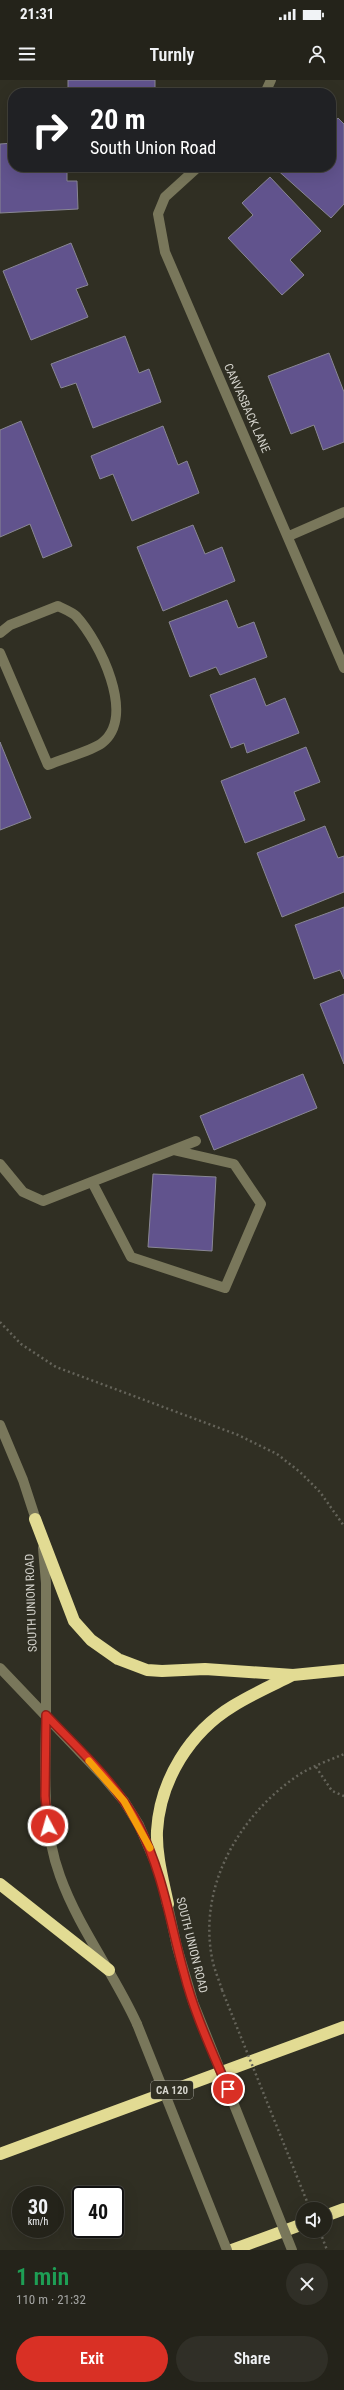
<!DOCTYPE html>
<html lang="en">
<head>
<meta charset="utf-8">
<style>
  body { margin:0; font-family:"Roboto Condensed",sans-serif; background:#302f27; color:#f1f3f6; height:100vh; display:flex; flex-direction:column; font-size:15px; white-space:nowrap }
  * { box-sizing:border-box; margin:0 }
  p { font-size:13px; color:#a3a4a2 }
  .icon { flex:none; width:22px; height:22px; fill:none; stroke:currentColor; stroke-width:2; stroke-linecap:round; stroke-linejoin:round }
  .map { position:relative; height:2170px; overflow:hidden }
  .drawer { display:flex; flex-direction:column; background:#24231a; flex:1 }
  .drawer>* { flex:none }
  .banner { position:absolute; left:8px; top:8px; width:328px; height:84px; border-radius:16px; box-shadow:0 4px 16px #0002,0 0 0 1px #414039; background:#202124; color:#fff; overflow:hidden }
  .buttons { position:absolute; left:296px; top:2122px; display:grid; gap:8px }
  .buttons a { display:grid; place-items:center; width:36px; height:36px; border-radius:50%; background:#24231a; box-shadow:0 4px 16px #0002,0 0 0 1px #414039; font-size:20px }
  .speed { position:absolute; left:12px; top:2106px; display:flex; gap:8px; font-size:20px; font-weight:700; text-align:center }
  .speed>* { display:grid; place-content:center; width:52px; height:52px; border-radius:50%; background:#24231a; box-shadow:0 4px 16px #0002,0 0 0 1px #414039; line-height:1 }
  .speed small { font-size:10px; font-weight:400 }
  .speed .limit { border:2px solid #111; border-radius:6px; background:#fff; color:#111 }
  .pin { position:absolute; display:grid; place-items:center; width:34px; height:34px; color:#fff; margin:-17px; border:2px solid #fff; border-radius:50%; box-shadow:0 1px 4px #0007 }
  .me { position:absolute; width:44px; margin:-22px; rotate:354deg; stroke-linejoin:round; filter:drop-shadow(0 0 3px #0008) }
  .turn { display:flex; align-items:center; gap:14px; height:84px; padding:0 16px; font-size:18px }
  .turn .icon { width:52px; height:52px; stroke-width:2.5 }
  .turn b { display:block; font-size:28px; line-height:34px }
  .round { display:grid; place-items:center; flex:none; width:42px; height:42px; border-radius:21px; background:#302f27 }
  .head { display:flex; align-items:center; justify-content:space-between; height:68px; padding:0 16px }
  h1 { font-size:24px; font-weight:600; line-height:30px; color:#1e9e55 }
  .button { display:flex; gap:8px; margin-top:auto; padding:8px 16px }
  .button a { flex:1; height:46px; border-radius:24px; background:#d93025; color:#fff; font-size:16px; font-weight:600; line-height:46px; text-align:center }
  .button a+a { background:#302f27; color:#f1f3f6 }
  .status { display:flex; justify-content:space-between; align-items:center; height:28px; padding:0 20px; background:#24231a; direction:ltr }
  .status svg { height:11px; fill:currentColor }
  header { display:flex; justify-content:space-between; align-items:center; height:52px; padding:0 16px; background:#24231a; font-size:18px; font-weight:600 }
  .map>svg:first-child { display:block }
  .building { fill:#61538d; stroke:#898794 }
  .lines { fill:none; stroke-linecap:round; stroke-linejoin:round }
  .path { stroke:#65645a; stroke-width:2.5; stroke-dasharray:2 3; stroke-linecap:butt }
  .minor { stroke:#79775b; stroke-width:10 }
  .highway { stroke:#e2db93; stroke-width:12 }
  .path-bridge { stroke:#65645a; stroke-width:2.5; stroke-dasharray:2 3; stroke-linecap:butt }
  .minor-bridge { stroke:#79775b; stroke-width:10 }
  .route-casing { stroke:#8d1f18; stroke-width:10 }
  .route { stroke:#d93025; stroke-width:7 }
  .slow { stroke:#f59e0b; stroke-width:7 }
  .labels { text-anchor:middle; stroke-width:4; stroke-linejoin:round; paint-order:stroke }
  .shield { fill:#302f23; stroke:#a2a199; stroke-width:1 }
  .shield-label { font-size:11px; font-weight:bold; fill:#d3d2cb }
  .street-label { font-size:12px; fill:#d3d2cb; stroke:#302f23 }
</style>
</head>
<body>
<div class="status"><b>21:31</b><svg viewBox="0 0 49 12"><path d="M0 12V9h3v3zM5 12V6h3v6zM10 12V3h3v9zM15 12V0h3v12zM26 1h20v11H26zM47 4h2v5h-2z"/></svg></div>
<header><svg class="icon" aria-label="menu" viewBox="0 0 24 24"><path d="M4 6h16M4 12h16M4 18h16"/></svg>Turnly<svg class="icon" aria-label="person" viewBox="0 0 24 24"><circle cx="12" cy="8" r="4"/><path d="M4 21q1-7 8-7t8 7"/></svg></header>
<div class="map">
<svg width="344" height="2170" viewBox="0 0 344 2170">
  <rect width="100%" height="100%" fill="#302f23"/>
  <path class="building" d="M 68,0 L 155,0 L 155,13 L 68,13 Z
    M 338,38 L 344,44 L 344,124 L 331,138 L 274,87 L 331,87 L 331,46 Z
    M 13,63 L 13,87 L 67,87 L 67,101 L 77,101 L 78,129 L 0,133 L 0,64 Z
    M 270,97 L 321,151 L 290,180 L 304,195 L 282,215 L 228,158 L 253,135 L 242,123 Z
    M 71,163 L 88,205 L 76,209 L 88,237 L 31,260 L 3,191 Z
    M 125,256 L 139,293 L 149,289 L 161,322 L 93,348 L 76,303 L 61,308 L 51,284 Z
    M 329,273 L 344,312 L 344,362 L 323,370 L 314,345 L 291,354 L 268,296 Z
    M 21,341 L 72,466 L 43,478 L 30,444 L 0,457 L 0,350 Z
    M 163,346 L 178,385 L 187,381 L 199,413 L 132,441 L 113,394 L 100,399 L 91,376 Z
    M 193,445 L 205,474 L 222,467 L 235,501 L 163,531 L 137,467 Z
    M 227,520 L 238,548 L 254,542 L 267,577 L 220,595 L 216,587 L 190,597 L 169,542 Z
    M 255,598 L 266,626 L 285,618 L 299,653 L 247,673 L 244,663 L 231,668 L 210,615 Z
    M 0,662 L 31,738 L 0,750 Z
    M 306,667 L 320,702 L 294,712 L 305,740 L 245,763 L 221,701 Z
    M 325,746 L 338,778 L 344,776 L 344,812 L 282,837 L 257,773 Z
    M 344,827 L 344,899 L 340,890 L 314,899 L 295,845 Z
    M 344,914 L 344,984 L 320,924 Z
    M 303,994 L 317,1028 L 214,1070 L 200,1036 Z
    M 153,1094 L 216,1097 L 212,1171 L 148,1167 Z"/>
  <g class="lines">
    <path class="path" d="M 0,1242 L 21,1264 L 56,1287 L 238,1355 L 277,1374 L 300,1392 L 320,1412 L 344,1446
      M 316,1687 L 332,1711 L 344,1716
      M 222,1910 C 219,1900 214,1889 212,1878 C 198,1805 240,1734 300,1694 C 313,1686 330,1680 344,1674
      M 322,2157 L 327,2170"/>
    <path class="minor" d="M 265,13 L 271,0
      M 198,87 L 165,117 L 158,134 L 165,172 L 344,588
      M 289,456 L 344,432
      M 0,553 L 10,545 L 58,526 C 64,529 72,532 76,536 C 99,561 137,636 102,663 C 92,671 61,679 48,685 L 0,573
      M 0,1084 L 23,1112 L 43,1121 L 196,1061
      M 92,1102 L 131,1177 L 225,1208 L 261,1124 L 234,1084 L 173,1070
      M 0,1345 L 23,1400 L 38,1446
      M 43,1468 L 46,1503 C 46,1550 46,1596 46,1643 C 45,1694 42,1747 60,1796 C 79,1849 114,1893 137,1944
      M 0,1588 L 102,1695 L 124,1721 L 139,1745 L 157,1787
      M 166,1817 L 177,1867 L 193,1922"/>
    <path class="highway" d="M 35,1439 L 74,1541 L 91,1560 L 118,1579 L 147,1590 L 162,1591 L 205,1589 L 293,1595 L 344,1590
      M 0,1804 L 109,1890
      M 168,1824 C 163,1800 156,1775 157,1751 C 160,1700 190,1652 233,1626 C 252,1614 273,1605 293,1595
      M 0,2074 L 344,1947
      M 325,2136 L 344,2129
      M 232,2170 L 303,2144"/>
    <path class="path-bridge" d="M 222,1910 L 310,2129"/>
    <path class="minor-bridge" d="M 193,1922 L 292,2170
      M 137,1944 L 227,2170"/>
  </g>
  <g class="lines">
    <g class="route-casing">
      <path id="route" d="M 48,1746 L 45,1716 L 46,1635 C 78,1669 117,1703 139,1746 C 163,1793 170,1843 184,1893 C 194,1933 212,1971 228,2009"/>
    </g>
    <use href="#route" class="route"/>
    <path class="slow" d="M 89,1681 L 124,1721 L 150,1768"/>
  </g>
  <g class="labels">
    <rect class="shield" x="151" y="2001" width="42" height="18" rx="3"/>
    <g class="shield-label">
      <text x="172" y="2014">CA 120</text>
    </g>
    <g class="street-label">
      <text transform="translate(247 328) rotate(66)" y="4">CANVASBACK LANE</text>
      <text transform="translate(31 1523) rotate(-92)" y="4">SOUTH UNION ROAD</text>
      <text transform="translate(192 1865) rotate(76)" y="4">SOUTH UNION ROAD</text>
    </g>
  </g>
</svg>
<div class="buttons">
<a><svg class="icon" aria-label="sound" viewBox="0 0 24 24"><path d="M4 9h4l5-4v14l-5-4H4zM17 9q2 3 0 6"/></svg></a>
</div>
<div class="speed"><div>30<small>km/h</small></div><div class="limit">40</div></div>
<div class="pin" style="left:228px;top:2009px;background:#d93025"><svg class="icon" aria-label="arrive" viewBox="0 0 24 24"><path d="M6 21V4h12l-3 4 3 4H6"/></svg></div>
<svg class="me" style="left:48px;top:1746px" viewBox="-20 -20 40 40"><circle r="17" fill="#d93025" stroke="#fff" stroke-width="3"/><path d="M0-11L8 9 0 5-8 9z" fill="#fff"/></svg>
<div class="banner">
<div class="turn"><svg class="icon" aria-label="right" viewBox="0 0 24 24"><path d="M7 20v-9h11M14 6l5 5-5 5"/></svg><div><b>20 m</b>South Union Road</div></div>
</div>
</div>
<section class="drawer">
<div class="head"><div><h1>1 min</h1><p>110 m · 21:32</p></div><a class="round"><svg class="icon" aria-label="close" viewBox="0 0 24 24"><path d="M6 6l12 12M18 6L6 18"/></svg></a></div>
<div class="button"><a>Exit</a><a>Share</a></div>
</section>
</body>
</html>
